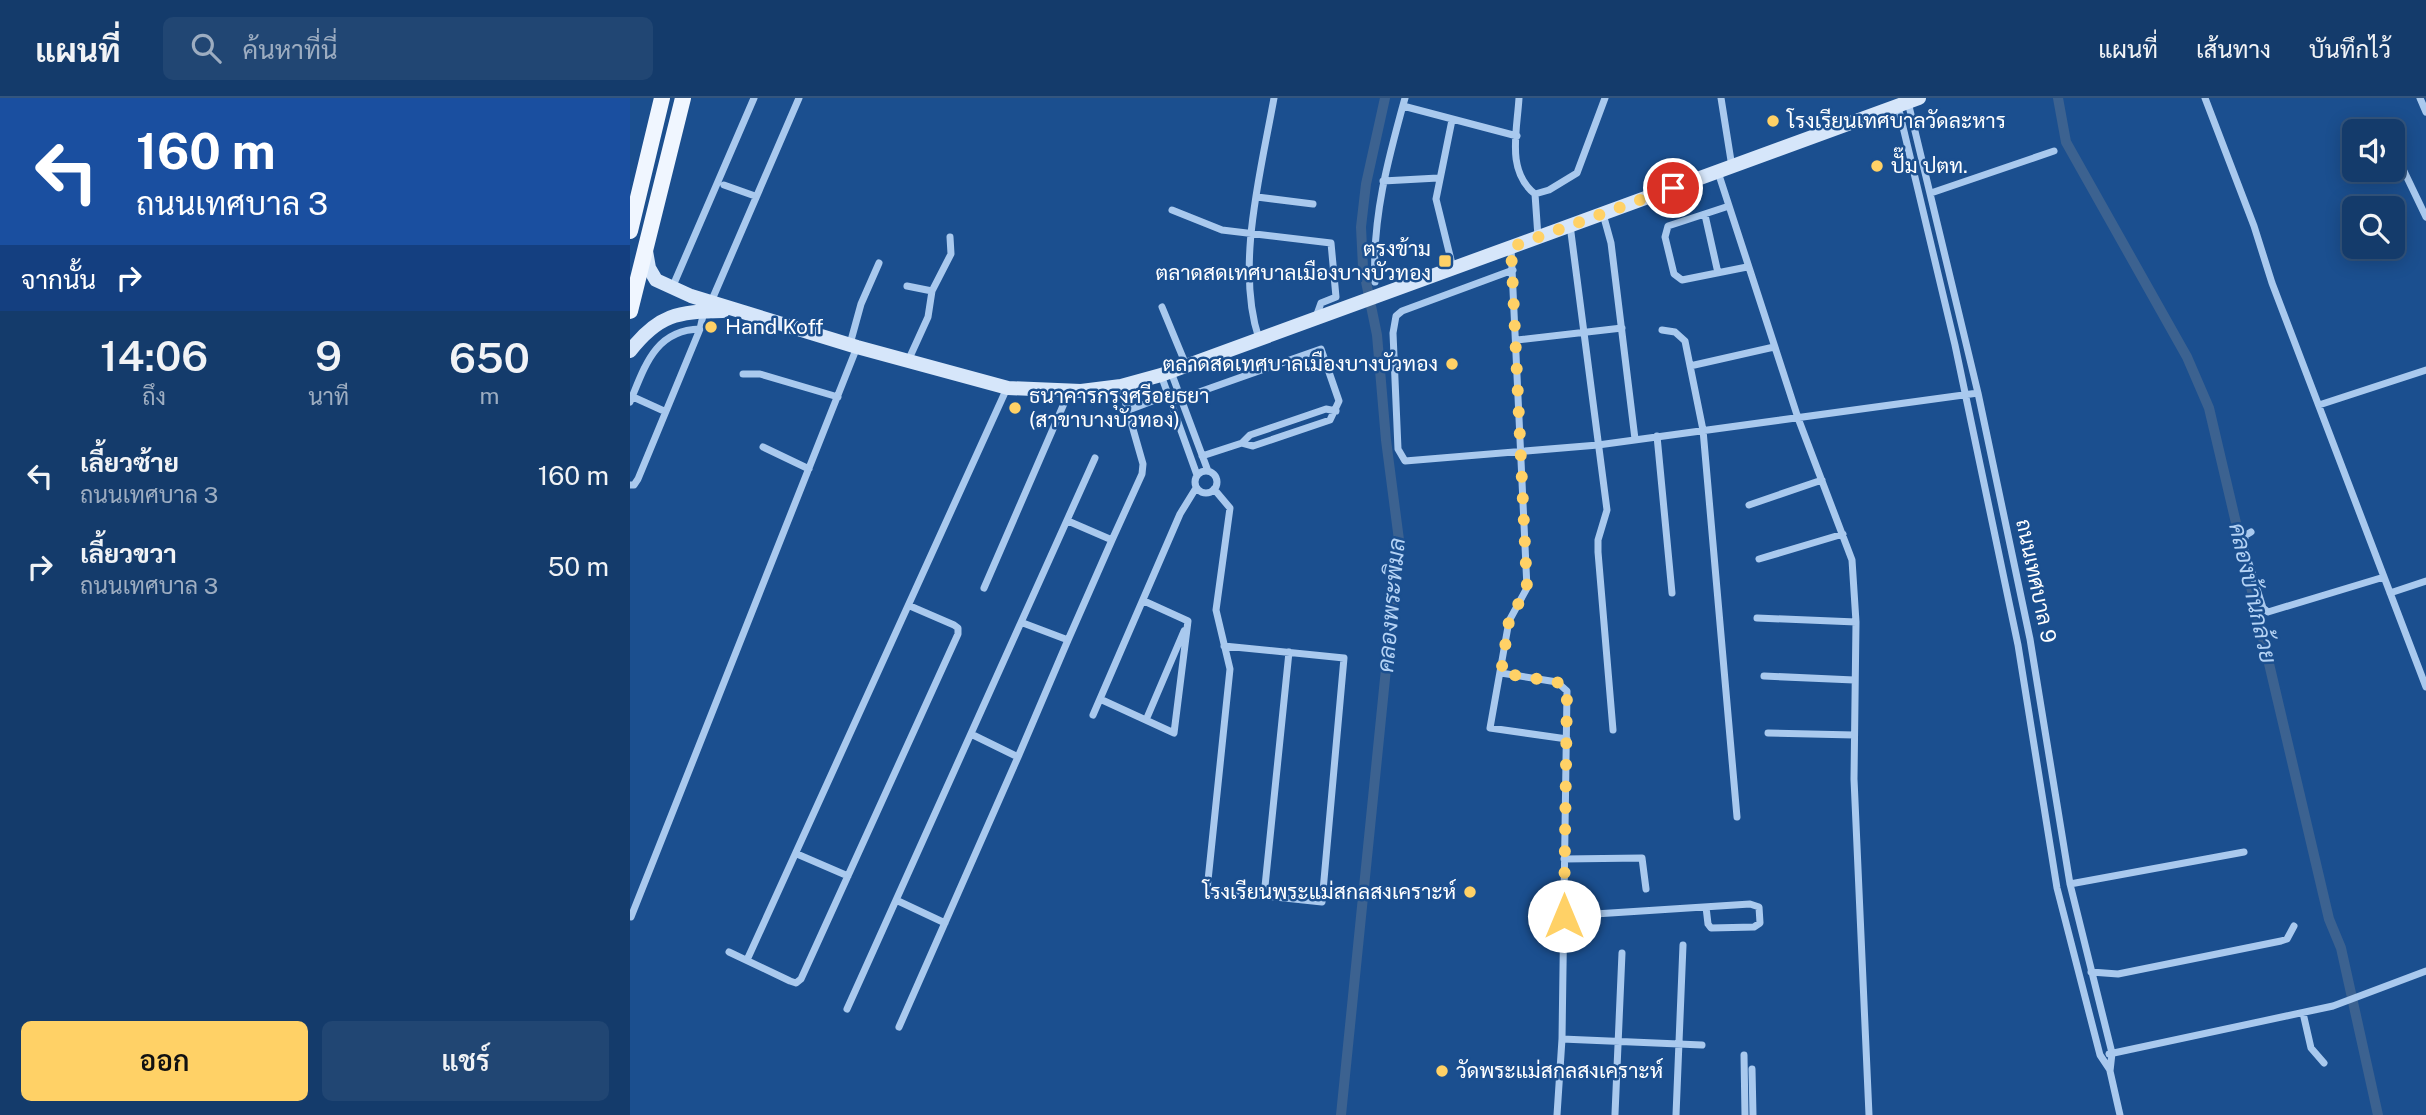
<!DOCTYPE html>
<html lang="th">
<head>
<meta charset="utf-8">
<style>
  body { margin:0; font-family:"Public Sans",Sarabun,sans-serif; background:#214673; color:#f1f3f6; height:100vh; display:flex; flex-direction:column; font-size:26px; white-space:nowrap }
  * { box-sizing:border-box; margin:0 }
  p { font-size:23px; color:#9dadc1 }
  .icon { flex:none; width:38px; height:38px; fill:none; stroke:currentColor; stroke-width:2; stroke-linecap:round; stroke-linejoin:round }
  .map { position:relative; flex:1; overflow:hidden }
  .panel { display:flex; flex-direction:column; background:#143b6b; width:630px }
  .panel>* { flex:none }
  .guide { background:#1a4fa0; color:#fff; overflow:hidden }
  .tools { position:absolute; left:1712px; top:21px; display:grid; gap:14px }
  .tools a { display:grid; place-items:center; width:63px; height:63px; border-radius:10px; background:#143b6b; box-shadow:0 4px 18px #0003,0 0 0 2px #33557e; font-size:35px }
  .pin { position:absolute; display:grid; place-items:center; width:60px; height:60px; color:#fff; margin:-30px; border:4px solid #fff; border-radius:50%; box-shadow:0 2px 7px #0007 }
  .me { position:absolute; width:77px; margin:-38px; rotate:0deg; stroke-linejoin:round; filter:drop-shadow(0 0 5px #0008) }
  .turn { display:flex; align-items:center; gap:24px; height:147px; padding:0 21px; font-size:32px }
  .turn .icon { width:91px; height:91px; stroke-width:2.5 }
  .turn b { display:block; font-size:49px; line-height:60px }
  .then { display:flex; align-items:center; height:66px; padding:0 21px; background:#0003; gap:14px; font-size:26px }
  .eta { display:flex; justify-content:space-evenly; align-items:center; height:119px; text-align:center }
  .eta b { font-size:42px; font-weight:600; line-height:49px }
  .cta { display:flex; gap:14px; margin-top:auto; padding:14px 21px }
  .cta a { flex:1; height:80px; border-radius:10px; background:#ffd166; color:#111; font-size:28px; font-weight:600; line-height:80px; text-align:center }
  .cta a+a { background:#214673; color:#f1f3f6 }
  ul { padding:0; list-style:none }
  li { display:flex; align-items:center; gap:21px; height:91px; padding:0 21px }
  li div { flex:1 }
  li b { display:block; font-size:26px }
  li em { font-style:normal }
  header { display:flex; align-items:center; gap:42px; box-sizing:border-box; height:98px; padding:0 35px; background:#143b6b; border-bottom:2px solid #33557e }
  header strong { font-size:33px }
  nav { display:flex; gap:38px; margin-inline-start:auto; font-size:24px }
  .search { width:490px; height:63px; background:#214673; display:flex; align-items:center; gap:18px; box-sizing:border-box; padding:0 24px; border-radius:10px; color:#9dadc1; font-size:26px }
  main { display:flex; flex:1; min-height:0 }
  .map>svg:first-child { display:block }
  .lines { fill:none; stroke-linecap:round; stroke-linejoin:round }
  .canal { stroke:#3c6290; stroke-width:10 }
  .minor { stroke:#a9c9ee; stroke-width:7 }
  .secondary { stroke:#d6e6fa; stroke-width:14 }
  .primary { stroke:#f0f6ff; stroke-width:16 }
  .route { stroke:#ffd166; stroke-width:12; stroke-dasharray:0 21.6 }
  .poi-dot { fill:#ffd166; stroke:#1b4f8f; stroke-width:2.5 }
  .labels { text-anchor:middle; stroke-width:5; stroke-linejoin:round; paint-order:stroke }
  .poi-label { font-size:21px; fill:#fff; stroke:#1b4f8f; text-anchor:start }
  .street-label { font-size:21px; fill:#fff; stroke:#1b4f8f }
  .water-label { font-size:23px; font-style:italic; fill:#b5d3f5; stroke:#1b4f8f }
</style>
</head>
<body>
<header>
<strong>แผนที่</strong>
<div class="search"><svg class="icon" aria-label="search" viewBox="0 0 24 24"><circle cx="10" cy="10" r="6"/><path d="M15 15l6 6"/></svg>ค้นหาที่นี่</div>
<nav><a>แผนที่</a><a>เส้นทาง</a><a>บันทึกไว้</a></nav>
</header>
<main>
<section class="panel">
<div class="guide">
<div class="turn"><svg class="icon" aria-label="left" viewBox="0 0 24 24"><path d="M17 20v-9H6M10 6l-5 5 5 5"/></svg><div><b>160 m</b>ถนนเทศบาล 3</div></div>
<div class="then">จากนั้น<svg class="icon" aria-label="right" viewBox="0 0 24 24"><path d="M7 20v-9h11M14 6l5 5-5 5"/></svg></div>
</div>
<div class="eta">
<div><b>14:06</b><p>ถึง</p></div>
<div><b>9</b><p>นาที</p></div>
<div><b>650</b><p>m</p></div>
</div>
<ul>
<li><svg class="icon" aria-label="left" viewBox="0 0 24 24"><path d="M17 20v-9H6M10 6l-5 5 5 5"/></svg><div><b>เลี้ยวซ้าย</b><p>ถนนเทศบาล 3</p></div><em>160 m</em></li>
<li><svg class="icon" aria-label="right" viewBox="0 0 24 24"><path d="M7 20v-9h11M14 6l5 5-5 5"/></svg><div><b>เลี้ยวขวา</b><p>ถนนเทศบาล 3</p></div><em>50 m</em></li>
</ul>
<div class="cta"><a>ออก</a><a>แชร์</a></div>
</section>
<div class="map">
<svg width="1796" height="1017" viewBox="0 0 1796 1017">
  <rect width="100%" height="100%" fill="#1b4f8f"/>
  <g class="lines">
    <path class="canal" d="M 1428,0 L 1436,44 L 1557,259 L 1579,310 L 1699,821 L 1711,850 L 1748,1017
      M 711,1017 L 769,442 L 756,342 L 747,237 L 733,169 L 731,129 L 736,86 L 755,0"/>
    <path class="minor" d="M 889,0 C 887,34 876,73 905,96 L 908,139
      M 1091,0 L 1102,69
      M 1575,0 L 1624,128 L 1642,185 L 1796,589
      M 1790,0 L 1796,14
      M 1278,4 L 1348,295 L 1400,541 L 1440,786 L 1482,955 L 1480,973 L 1490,1017
      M 773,8 L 887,38
      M 1268,8 L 1325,247 L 1388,547 L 1427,790 L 1470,957 L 1480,972
      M 822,22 L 806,101 L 823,170
      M 1772,69 L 1796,119
      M 1088,74 L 1168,320 L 1222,462 L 1226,524 L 1224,681 L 1239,1017
      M 753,83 L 808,80
      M 94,87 L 125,98
      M 1301,95 L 1424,53
      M 905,96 L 919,92 L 947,75 L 975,0
      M 627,99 L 683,106
      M 1099,108 L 1038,128 L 1035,139 L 1044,176 L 1052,182 L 1117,169
      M 542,112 L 592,132 L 701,145 L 706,199 L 691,205 L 686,219
      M 973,116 L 981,145 L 1005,341
      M 1075,117 L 1088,175
      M 940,127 L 977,412 L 968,442 L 968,454 L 983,632
      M 881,150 L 897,490 L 879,523 L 860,630 L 937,641
      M 883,172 L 772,213 L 766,218 L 763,235 L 768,351 L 775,363 L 968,347 L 1348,295
      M 745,184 C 742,120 758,61 775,0
      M 277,188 L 302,193
      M 42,190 L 124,0
      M 81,204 L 169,0
      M 532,209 L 556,267
      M 1032,232 L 1045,234 L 1055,243 L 1073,332 L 1107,719
      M 629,241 C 605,169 631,73 644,0
      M 887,242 L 992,230
      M 220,246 L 231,206 L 249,165
      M 278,263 L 298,219 L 302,193 L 321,156 L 320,139
      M 1060,268 L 1144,249
      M 541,274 L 578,373
      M 113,276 L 130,276 L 208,299
      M 531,277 L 567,377
      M 1,298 L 34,313
      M 0,304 C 15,268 25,232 70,231
      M 541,304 L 691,251 L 709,303 L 700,322 L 623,348 L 612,345
      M 1689,307 L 1796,272
      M 496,313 L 541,296
      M 1027,338 L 1042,495
      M 133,349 L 179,371
      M 572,358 L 612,345 L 620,337 L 696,311 L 706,313
      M565 384a11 11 0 1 1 22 0a11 11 0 1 1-22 0Z
      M 0,387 L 4,387 L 8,381 L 70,231 L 74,213
      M 584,391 L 600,410 L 586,512 L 600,571 L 577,792 L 692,804 L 714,560 L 594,548
      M 1119,407 L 1192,382
      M 438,423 L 482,442 L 512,376 L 513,366 L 491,289
      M 1621,434 L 1616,437 L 1613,446 L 1633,510 L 1638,514 L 1754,479
      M 1129,461 L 1213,436
      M 354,490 L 439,294
      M 1760,495 L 1796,483
      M 1127,520 L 1226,524
      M 393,525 L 438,542 L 482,442
      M 871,575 L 927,584 L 937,593 L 932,941 L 927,1017
      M 1134,578 L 1224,582
      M 470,601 L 544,635 L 558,523 L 514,503
      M 463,617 L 550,416 L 566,390
      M 516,622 L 554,533
      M 1138,635 L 1224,637
      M 341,636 L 388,659 L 438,542
      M 167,756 L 218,778
      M 934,761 L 1012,760 L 1016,791
      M 1440,786 L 1614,754
      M 634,798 L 659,554
      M 266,802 L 315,825
      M 934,818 L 1120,806 L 1129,809 L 1130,825 L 1124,829 L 1081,830 L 1078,826 L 1076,809
      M 1,819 L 227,249
      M 99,854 L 160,883 L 166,885 L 171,881 L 328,536 L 328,530 L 324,527 L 280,508
      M 117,862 L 377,290
      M 1461,874 L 1488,876 L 1651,843 L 1657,841 L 1664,828
      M 217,911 L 465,360
      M 1673,915 L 1681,950 L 1694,965
      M 269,929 L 388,659
      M 932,941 L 1072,947
      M 1479,956 L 1703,908 L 1796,873
      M 1114,957 L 1115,1017
      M 1122,971 L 1123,1017
      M 985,1016 L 992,855
      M 1046,1017 L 1053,847"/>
    <path class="secondary" d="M 16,153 L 19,170 L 26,182 L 61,198 L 227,249 L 378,290 L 451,293 L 491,288 L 531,277 L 1289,0
      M 0,253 C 28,217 48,213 93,213"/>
    <path class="primary" d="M 0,133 L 32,0
      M 0,213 L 53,0"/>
  </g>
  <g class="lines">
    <path class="route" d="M 934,818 L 937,593 L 927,584 L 871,575 L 879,523 L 897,490 L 881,149 L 1043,90"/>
  </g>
  <g class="poi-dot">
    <circle cx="1143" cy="23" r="7"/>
    <circle cx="1247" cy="68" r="7"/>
    <rect x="808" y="156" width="14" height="14" rx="3.5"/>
    <circle cx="81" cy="229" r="7"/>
    <circle cx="822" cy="266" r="7"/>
    <circle cx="385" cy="310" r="7"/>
    <circle cx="840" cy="794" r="7"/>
    <circle cx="812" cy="973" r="7"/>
  </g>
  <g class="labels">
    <g class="poi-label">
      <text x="1157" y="30">โรงเรียนเทศบาลวัดละหาร</text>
      <text x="1261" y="75">ปั๊ม ปตท.</text>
      <text x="801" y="158" text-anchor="end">ตรงข้าม<tspan x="801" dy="24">ตลาดสดเทศบาลเมืองบางบัวทอง</tspan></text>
      <text x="95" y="236">Hand Koff</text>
      <text x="808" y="273" text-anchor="end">ตลาดสดเทศบาลเมืองบางบัวทอง</text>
      <text x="399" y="305">ธนาคารกรุงศรีอยุธยา<tspan x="399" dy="24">(สาขาบางบัวทอง)</tspan></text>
      <text x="826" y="801" text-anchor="end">โรงเรียนพระแม่สกลสงเคราะห์</text>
      <text x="826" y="980">วัดพระแม่สกลสงเคราะห์</text>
    </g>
    <g class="street-label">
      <text transform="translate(1406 483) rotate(78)" y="7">ถนนเทศบาล 9</text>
    </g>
    <g class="water-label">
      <text transform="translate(1623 495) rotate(77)" y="8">คลองบ้านกล้วย</text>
      <text transform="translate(761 507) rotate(-85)" y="8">คลองพระพิมล</text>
    </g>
  </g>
</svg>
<div class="tools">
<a><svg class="icon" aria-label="sound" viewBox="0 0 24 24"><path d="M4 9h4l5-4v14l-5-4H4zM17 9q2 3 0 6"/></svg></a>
<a><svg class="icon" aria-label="search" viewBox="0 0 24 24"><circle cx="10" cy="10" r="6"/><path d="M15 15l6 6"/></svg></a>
</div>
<div class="pin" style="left:1043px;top:90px;background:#d93025"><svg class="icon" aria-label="arrive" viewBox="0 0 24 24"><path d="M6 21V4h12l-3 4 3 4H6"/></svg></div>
<svg class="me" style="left:934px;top:818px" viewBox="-20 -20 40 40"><circle r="19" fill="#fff"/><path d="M0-13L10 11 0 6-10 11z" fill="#ffd166"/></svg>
</div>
</main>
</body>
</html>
